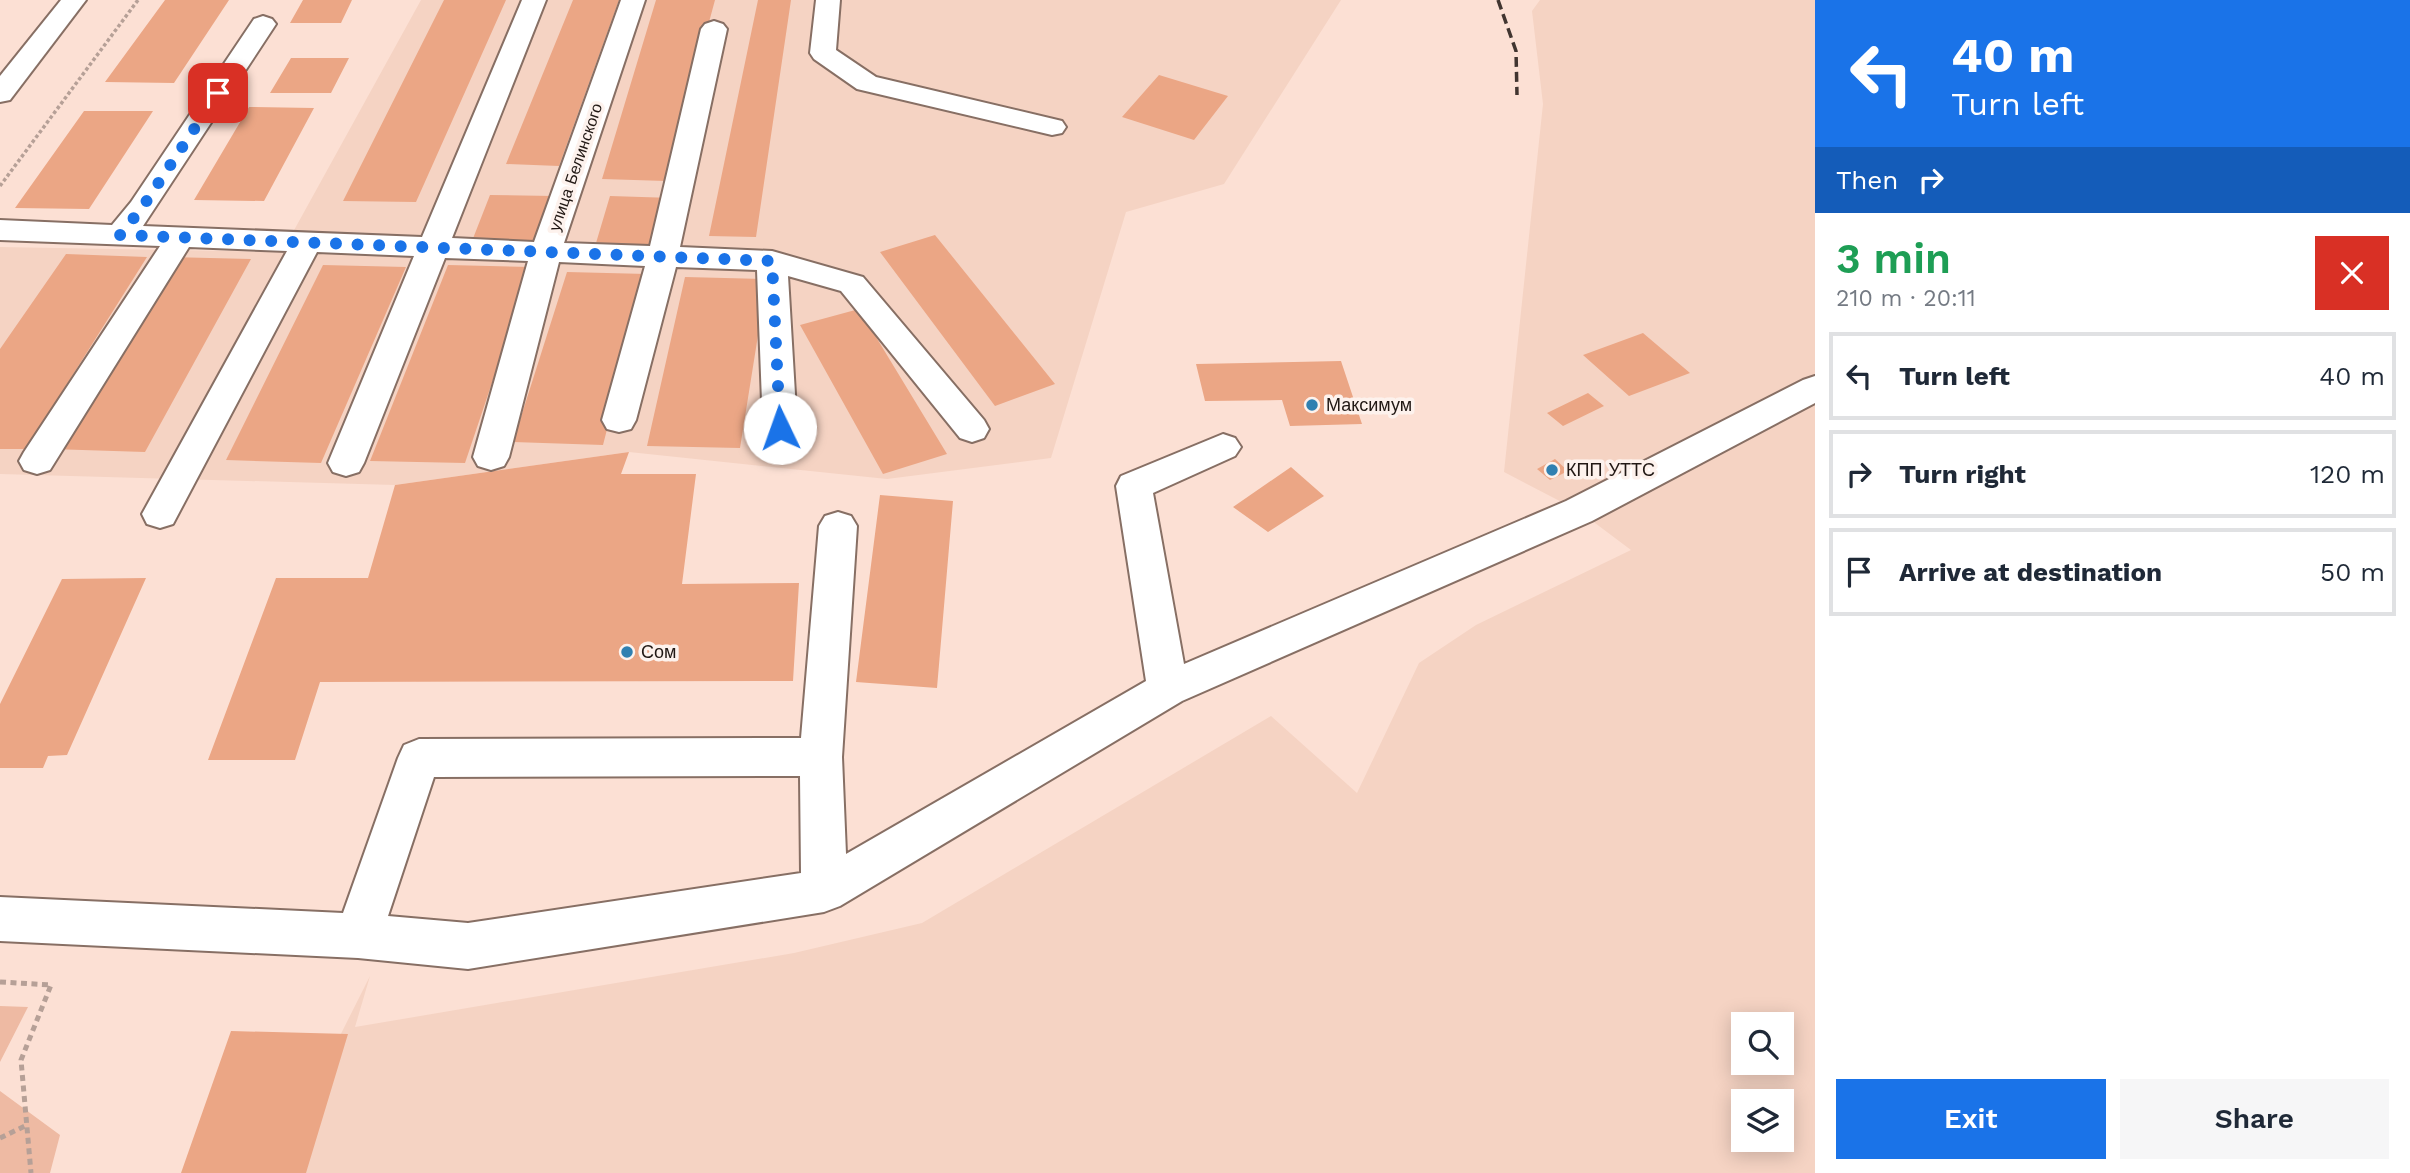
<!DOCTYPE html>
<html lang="en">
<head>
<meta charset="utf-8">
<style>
  body { margin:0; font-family:"Work Sans",sans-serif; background:#f6f6f7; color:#1f2937; height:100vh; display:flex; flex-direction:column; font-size:26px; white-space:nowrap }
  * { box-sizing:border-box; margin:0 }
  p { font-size:23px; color:#747a83 }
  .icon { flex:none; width:38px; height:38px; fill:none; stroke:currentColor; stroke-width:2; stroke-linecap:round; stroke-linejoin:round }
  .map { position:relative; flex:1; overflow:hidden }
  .drawer { display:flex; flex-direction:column; background:#fff; width:595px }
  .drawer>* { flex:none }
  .guide { background:#1a73e8; color:#fff; overflow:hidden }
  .fabs { position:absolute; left:1731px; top:1012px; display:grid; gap:14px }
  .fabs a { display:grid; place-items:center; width:63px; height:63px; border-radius:0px; background:#fff; box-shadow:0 4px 18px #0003; font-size:35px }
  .pin { position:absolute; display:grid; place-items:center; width:60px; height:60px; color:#fff; margin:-30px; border-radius:14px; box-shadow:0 4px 10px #0006 }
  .me { position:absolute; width:77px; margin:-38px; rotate:357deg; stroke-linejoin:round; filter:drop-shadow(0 0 5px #0008) }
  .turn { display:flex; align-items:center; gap:24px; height:147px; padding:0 21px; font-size:32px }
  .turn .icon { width:91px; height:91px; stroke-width:2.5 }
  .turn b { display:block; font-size:49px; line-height:60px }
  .then { display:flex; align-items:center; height:66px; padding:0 21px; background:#0003; gap:14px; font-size:26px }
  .round { display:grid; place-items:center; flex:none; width:74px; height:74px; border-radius:0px; background:#f6f6f7 }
  .overview { display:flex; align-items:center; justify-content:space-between; height:119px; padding:0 21px }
  h1 { font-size:42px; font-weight:600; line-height:52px; color:#1e9e55 }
  .primary-button { display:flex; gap:14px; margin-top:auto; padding:14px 21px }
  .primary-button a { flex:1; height:80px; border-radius:0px; background:#1a73e8; color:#fff; font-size:28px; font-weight:600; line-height:80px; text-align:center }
  .primary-button a+a { background:#f6f6f7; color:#1f2937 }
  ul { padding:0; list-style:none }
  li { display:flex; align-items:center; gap:21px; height:88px; margin:0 14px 10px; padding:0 7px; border:4px solid #e0e1e3; border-radius:0px }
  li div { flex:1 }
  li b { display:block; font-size:26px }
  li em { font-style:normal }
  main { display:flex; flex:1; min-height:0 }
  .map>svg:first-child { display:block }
  .built { fill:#f5d3c3; fill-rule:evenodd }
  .green { fill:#eebaa3 }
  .building { fill:#eba685 }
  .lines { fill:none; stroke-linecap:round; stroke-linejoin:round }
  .minor-casing { stroke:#876f64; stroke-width:4 }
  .major-casing { stroke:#876f64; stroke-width:4 }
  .path-far1 { stroke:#b6a097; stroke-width:3.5; stroke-dasharray:3.5 2.5; stroke-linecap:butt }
  .path { stroke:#b6a097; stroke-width:5; stroke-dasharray:6 4.5; stroke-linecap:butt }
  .minor { fill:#fff; fill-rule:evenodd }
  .major { fill:#fff; fill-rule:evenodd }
  .rail { stroke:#413530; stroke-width:3.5; stroke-dasharray:10 5; stroke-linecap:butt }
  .route { stroke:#1a73e8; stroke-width:12; stroke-dasharray:0 21.6 }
  .poi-dot { fill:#3080b1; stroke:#fdf2ed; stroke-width:2.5 }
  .labels { text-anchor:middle; stroke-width:7; stroke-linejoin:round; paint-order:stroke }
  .far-street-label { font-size:16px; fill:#211814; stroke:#fdf2ed }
  .poi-label { font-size:18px; fill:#211814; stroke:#fdf2ed; text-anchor:start }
</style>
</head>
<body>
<main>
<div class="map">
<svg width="1815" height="1173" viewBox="0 0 1815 1173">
  <rect width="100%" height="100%" fill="#fce0d4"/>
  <path class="built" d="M 421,0 L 1341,0 L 1224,184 L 1126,212 L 1051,458 L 887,479 L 629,452 L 395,485 L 0,474 L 0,247 L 282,252 Z
    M 1540,0 L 1815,0 L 1815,1173 L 271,1173 L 370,976 L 355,1027 L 794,953 L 922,923 L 1271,716 L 1357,793 L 1419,663 L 1476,625 L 1631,550 L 1579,511 L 1504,472 L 1543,104 L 1532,11 ZM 1743,1024 L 1782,1024 L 1782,1062 L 1743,1062 ZM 1743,1101 L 1782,1101 L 1782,1139 L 1743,1139 Z"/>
  <path class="green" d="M 0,1006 L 28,1007 L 0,1062 Z
    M 0,1091 L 60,1135 L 50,1173 L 0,1173 Z"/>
  <path class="building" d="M 165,0 L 229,0 L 174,83 L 105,82 Z
    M 303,0 L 352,0 L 341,23 L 290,23 Z
    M 444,0 L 506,0 L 416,202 L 343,201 Z
    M 573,0 L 619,0 L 559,166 L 506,164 Z
    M 656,0 L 715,0 L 666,181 L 602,179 Z
    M 758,0 L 791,0 L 756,237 L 709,236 Z
    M 291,58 L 349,58 L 331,93 L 270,93 Z
    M 1159,75 L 1228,96 L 1194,140 L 1122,117 Z
    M 249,107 L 314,108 L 264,201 L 194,200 Z
    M 84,111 L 153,111 L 89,209 L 15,208 Z
    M 490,195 L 553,196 L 538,243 L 472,241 Z
    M 610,196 L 673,198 L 662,245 L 596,243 Z
    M 935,235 L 1055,384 L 995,406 L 880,252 Z
    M 66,254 L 147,257 L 26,449 L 0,449 L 0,349 Z
    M 169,257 L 251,259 L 145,452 L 51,449 Z
    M 323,265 L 406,267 L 321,463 L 226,460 Z
    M 448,265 L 531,267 L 465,463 L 370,461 Z
    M 567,272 L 647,274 L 603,445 L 513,442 Z
    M 685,277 L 767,279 L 740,448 L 647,446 Z
    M 859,309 L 947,454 L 883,474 L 800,325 Z
    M 1643,333 L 1690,373 L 1629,396 L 1583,355 Z
    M 1341,361 L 1362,424 L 1290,426 L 1282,400 L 1205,401 L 1196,364 Z
    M 1588,393 L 1604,406 L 1563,426 L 1547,413 Z
    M 629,452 L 621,474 L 696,474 L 682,584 L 799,583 L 793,681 L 320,682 L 295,760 L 208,760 L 276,578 L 368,578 L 395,485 Z
    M 1555,459 L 1568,471 L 1550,480 L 1537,469 Z
    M 1291,467 L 1324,496 L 1268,532 L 1233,507 Z
    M 880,495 L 953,501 L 937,688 L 856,682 Z
    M 146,578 L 67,755 L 48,756 L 43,768 L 0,768 L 0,704 L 62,579 Z
    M 231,1031 L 348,1034 L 306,1173 L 181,1173 Z"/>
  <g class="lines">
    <g class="minor-casing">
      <path id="minor" d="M 522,0 L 546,0 L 452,238 L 534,242 L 621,0 L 645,0 L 564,243 L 650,246 L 701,29 L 705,24 L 714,21 L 723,24 L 727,29 L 680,247 L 772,251 L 863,277 L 984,420 L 989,429 L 984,438 L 972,442 L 960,438 L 841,291 L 788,276 L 797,428 L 792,437 L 780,441 L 768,437 L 763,428 L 757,270 L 676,267 L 636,420 L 631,429 L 619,432 L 607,429 L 602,420 L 645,266 L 559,262 L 509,457 L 504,466 L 491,470 L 478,466 L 473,457 L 528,261 L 445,258 L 364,463 L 359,472 L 346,476 L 333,472 L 328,463 L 414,256 L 317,252 L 173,524 L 160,528 L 147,524 L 142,514 L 287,251 L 189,247 L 50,470 L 37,474 L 24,470 L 19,461 L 24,452 L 160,246 L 0,240 L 0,220 L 112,225 L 131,202 L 254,19 L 263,16 L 272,19 L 276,24 L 143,226 L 422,237 Z
        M 816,0 L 840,0 L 836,50 L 876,77 L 1062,121 L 1066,127 L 1062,133 L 1052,135 L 857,89 L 814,59 L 810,53 Z
        M 1815,376 L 1815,403 L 1592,521 L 1182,701 L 840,906 L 824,912 L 468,969 L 358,958 L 0,941 L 0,897 L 343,913 L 398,758 L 404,745 L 419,739 L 801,738 L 819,526 L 825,516 L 838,512 L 851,516 L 857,526 L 842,757 L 846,854 L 1146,681 L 1116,486 L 1121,476 L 1223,434 L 1235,438 L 1241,447 L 1235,456 L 1153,493 L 1184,664 L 1566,501 L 1803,380 ZM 800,776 L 801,873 L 468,923 L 388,916 L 434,777 Z"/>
    </g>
    <g class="major-casing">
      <path id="major" d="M 61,0 L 86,0 L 10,100 L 0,102 L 0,76 Z"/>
    </g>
    <path class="path-far1" d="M 0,186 L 138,0"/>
    <path class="path" d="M 0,982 L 51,985 L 21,1060 L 31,1173
      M 0,1138 L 27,1125"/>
    <use href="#minor" class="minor"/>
    <use href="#major" class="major"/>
    <path class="rail" d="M 1498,0 L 1516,51 L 1517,95"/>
  </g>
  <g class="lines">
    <path class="route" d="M 218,93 L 142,208 L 120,235 L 772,261 L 780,428"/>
  </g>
  <g class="poi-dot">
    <circle cx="1312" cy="405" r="7"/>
    <circle cx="1552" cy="470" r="7"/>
    <circle cx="627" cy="652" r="7"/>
  </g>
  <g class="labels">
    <g class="far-street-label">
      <text transform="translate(575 167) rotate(-71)" y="6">улица Белинского</text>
    </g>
    <g class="poi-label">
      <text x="1326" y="411">Максимум</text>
      <text x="1566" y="476">КПП УТТС</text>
      <text x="641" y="658">Сом</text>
    </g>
  </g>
</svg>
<div class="fabs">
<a><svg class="icon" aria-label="search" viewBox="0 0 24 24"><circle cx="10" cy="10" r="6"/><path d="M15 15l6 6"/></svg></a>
<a><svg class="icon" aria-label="layers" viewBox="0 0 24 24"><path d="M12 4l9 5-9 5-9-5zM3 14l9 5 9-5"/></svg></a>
</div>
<div class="pin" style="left:218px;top:93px;background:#d93025"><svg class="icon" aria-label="arrive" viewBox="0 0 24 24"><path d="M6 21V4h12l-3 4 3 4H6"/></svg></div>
<svg class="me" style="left:780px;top:428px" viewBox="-20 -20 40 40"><circle r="19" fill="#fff"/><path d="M0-13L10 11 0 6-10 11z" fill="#1a73e8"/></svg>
</div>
<section class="drawer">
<div class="guide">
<div class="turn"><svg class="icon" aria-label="left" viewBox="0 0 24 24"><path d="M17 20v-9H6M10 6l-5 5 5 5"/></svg><div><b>40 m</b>Turn left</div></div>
<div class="then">Then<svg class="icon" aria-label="right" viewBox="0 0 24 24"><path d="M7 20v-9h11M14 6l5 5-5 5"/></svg></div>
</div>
<div class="overview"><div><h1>3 min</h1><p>210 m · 20:11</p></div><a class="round" style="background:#d93025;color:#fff"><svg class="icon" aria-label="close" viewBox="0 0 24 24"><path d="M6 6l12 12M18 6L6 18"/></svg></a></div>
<ul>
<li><svg class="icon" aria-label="left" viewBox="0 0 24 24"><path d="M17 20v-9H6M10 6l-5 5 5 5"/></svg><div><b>Turn left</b></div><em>40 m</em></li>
<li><svg class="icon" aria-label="right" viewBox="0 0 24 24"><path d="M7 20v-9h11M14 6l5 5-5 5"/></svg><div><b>Turn right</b></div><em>120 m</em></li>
<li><svg class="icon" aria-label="arrive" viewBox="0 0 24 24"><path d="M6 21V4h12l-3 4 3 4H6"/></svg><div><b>Arrive at destination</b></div><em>50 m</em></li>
</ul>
<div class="primary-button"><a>Exit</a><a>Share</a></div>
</section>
</main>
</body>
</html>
